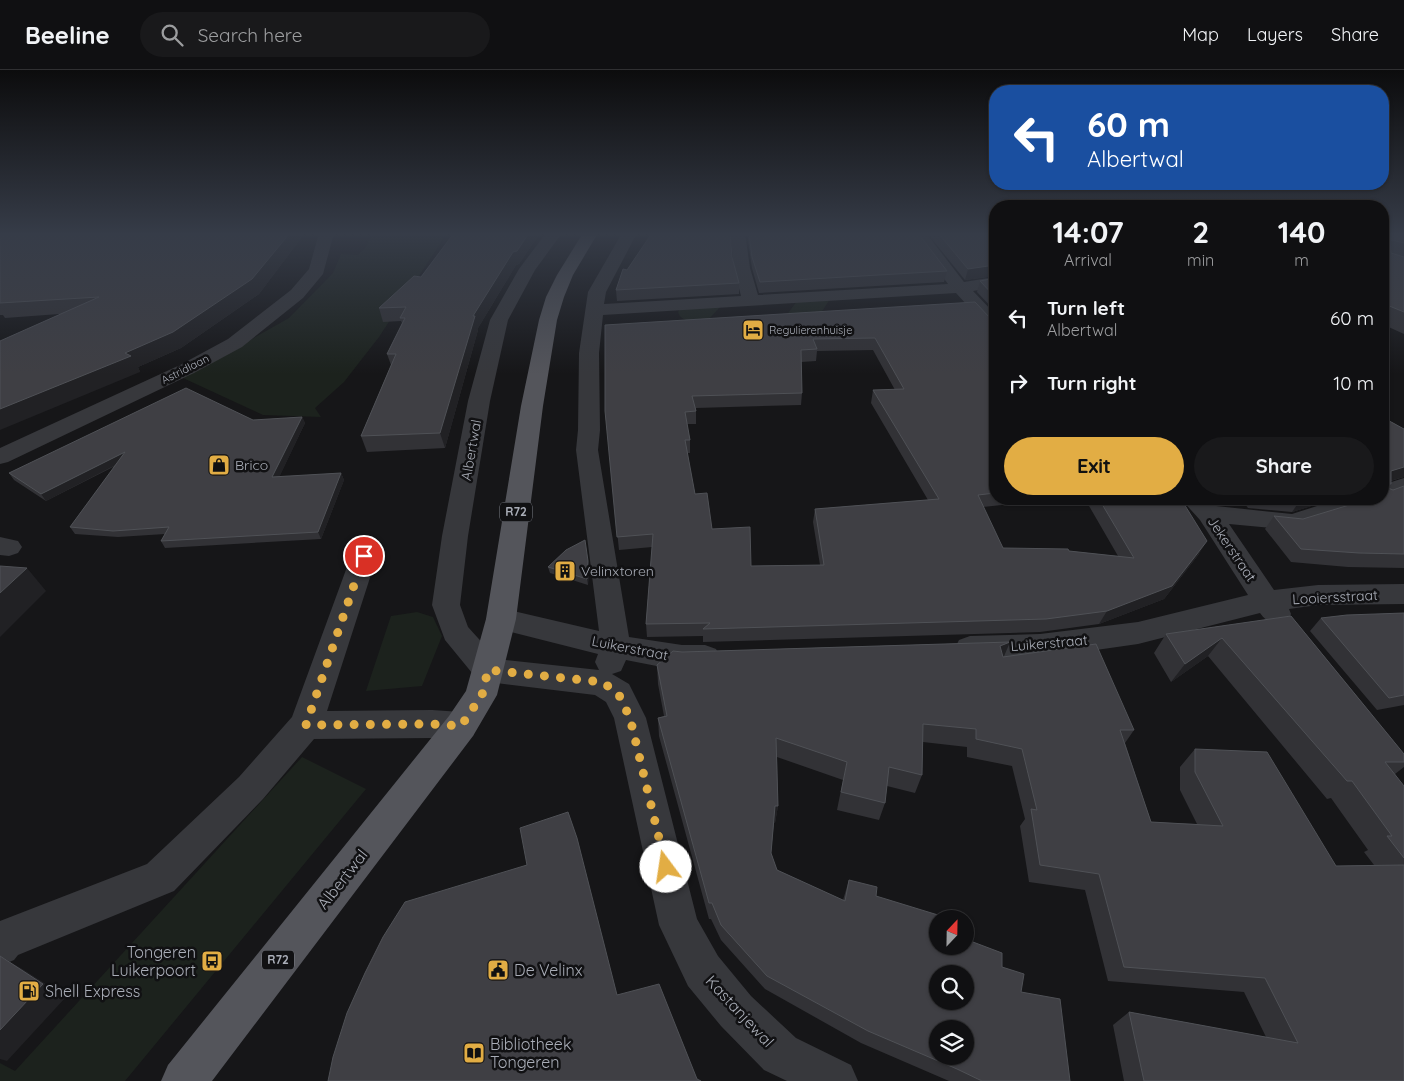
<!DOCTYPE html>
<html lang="en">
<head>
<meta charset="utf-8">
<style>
  body { margin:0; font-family:Quicksand,sans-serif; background:#19191b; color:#f1f3f6; height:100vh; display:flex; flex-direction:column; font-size:19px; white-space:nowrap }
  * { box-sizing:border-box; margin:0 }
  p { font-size:16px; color:#9c9d9f }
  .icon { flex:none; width:28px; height:28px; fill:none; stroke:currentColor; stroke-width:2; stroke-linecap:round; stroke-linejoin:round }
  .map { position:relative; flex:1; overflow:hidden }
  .panel { position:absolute; left:989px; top:130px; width:400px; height:305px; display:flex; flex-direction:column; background:#101012; border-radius:20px; box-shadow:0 1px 4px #0004,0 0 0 1px #303032 }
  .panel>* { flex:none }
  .top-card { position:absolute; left:989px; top:15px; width:400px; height:105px; border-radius:20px; box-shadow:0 1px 4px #0004,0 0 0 1px #303032; background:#1a4fa0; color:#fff; overflow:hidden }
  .needle { width:32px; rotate:22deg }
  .tools { position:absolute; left:929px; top:840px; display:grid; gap:10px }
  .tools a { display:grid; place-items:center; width:45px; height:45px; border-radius:50%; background:#101012; box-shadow:0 1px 4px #0004,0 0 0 1px #303032; font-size:25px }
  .pin { position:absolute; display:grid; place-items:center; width:42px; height:42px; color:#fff; margin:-21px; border:2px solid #fff; border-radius:50%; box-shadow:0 1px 5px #0007 }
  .me { position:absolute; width:55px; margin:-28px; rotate:346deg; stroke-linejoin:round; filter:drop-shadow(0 0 4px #0008) }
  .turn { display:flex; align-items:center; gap:18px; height:105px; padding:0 15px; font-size:22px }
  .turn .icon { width:65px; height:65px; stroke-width:2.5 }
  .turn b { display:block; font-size:35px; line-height:42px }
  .eta { display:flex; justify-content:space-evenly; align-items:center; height:85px; text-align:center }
  .eta b { font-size:30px; font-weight:700; line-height:35px }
  .primary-button { display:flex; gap:10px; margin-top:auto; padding:10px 15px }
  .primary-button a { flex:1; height:58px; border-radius:30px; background:#e2ad44; color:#111; font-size:20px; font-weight:700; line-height:58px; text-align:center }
  .primary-button a+a { background:#19191b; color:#f1f3f6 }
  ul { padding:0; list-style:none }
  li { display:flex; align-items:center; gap:15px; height:65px; padding:0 15px }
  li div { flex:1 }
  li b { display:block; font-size:19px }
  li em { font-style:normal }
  header { display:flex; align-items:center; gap:30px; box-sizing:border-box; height:70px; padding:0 25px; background:#101012; border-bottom:1px solid #303032 }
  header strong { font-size:24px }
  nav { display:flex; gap:28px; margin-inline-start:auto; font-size:18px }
  .search { width:350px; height:45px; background:#19191b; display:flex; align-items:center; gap:12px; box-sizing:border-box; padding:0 18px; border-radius:28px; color:#9c9d9f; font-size:19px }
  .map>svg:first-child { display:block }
  .green { fill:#1c221d }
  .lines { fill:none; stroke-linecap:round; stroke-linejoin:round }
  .minor { fill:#37383c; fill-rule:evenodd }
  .major { fill:#54555b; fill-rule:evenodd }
  .wall { fill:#323236; fill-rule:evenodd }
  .shaded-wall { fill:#212124 }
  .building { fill:#3f3f44; stroke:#4f5156; fill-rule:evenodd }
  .route { stroke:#e2ad44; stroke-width:9; stroke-dasharray:0 16.2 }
  .labels { text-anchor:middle; stroke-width:5; stroke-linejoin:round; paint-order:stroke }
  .far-poi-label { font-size:11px; fill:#a9adb7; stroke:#111113; text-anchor:start }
  .far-street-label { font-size:11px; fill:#a9adb7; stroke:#111113 }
  .shield { fill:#111113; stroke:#7b7e86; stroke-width:1 }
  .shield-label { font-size:12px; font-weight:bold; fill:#a9adb7 }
  .street-label { font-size:14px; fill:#a9adb7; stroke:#111113 }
  .poi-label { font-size:14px; fill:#a9adb7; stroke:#111113; text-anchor:start }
  .near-street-label { font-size:16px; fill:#a9adb7; stroke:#111113 }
  .near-poi-label { font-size:16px; fill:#a9adb7; stroke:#111113; text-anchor:start }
</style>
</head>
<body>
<header>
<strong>Beeline</strong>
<div class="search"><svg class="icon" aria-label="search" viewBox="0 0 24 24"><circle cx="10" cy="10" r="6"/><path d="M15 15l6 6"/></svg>Search here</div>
<nav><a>Map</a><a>Layers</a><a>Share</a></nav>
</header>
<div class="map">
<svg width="1404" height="1011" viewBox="0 0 1404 1011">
  <rect width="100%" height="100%" fill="#161618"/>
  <path class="green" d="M 372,163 L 447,163 L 379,267 L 344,312 L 315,338 L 321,347 L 263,345 L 183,308 L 289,248 L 333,203 L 341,184 L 358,185 L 366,177 Z
    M 830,229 L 821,243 L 786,246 L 797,231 Z
    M 721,236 L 708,250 C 698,251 681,254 678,242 L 680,239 Z
    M 417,542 L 433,547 L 442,566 L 422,616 L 366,621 L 391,546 Z
    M 302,687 L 366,719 L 125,1011 L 0,1011 L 0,993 L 15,1001 Z"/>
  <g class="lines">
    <path class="minor" d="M 319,163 L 334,163 L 323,204 L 303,228 L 242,277 L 194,303 L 8,392 L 0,394 L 0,378 L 180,295 L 228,269 L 291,220 L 309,199 Z
      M 546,163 L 562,163 L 535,200 L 508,250 L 490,331 L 468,466 L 460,535 L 468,557 L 497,589 L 599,600 L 595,592 L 598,584 L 491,557 L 486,549 L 491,541 L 501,538 L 599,561 L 576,380 L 578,360 L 579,283 L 588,222 L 622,163 L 637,163 L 606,222 L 604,234 L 741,226 L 734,198 L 730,163 L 745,163 L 750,198 L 758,225 L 948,214 L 911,163 L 926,163 L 964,212 L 995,207 L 995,217 L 973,221 L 995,244 L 995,260 L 988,258 L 956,223 L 603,245 L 599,283 L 600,360 L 598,380 L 629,567 L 682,575 L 705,575 L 716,579 L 720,587 L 716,595 C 687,605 655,595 626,590 L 621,601 L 612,604 L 629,614 L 646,648 L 697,849 L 718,886 L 751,926 L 796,968 L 851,995 L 858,1011 L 787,1011 L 764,1000 L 721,956 L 688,916 L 659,855 L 614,648 L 606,632 L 595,625 L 488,612 L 477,609 L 445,570 L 432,535 L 442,466 L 468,331 L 490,250 L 519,199 Z
      M 1404,408 L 1404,424 L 1382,431 L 1377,429 L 1374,435 L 1293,460 L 1229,454 L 1274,520 L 1318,515 L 1404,514 L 1404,534 L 1318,535 L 1289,539 L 1291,544 L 1287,552 C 1275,555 1268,554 1260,543 L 1138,574 L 1040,588 L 970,590 L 959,586 L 955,578 L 959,570 L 970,566 L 1040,564 L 1138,552 L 1248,525 L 1200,450 L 1181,429 L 1208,429 L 1216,436 L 1292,444 L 1339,429 L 1382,429 L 1382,415 Z
      M 0,467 L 18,471 L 22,477 L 18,483 L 9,486 L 0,485 Z
      M 364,477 L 373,479 L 377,486 L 327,641 L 432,640 L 461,642 L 473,646 L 477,656 L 473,666 L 461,670 L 432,668 L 314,669 L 263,729 L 174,821 L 18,885 L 14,890 L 0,896 L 0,851 L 147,794 L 239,707 L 292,647 L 351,486 L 355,479 Z"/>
    <path class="major" d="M 583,163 L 598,163 L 573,205 L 564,227 L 557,250 L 543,336 L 516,549 L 497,625 L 473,666 L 212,1011 L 161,1011 L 168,995 L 449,646 L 466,621 L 486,549 L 521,336 L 539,250 L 546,227 L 557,205 Z"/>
  </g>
  <path class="wall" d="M 0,163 L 305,163 L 259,224 L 181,278 L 138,297 L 140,302 L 59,244 L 5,248 L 3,245 L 0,245 Z
    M 404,163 L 540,163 L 519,194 L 516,195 L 478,258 L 478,260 L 445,378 L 367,382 L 361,366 L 391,295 L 387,284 L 402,253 L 401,251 L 383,252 L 379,238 L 421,207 L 453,164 Z
    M 747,163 L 918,163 L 947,201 L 944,212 L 759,223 L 752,198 Z
    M 927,163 L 995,163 L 995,206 L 965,210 Z
    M 1382,163 L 1404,163 L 1404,264 L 1382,254 Z
    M 732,187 L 739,213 L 739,224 L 617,231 L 616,220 L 627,200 Z
    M 995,208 L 995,241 L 977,222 L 980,211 Z
    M 990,248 L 995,249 L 995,429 L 1057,429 L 983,437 L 1003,478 L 1069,481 L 1118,486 L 1085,429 L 1181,429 L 1199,484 L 1164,529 L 1099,554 L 1040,562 L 703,572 L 703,566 L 647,567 L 646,554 L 652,477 L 619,480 L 605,341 L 605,255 ZM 873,280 L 895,320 L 873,320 L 871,333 L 928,430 L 815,439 L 813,452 L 820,495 L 751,496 L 712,459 L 695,424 L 687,383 L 690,383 L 690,370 L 687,354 L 696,354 L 696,338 L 801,335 L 802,323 L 801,292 L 816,291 L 817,281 Z
    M 302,347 L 305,353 L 279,407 L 341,403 L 344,410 L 321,469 L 165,478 L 161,471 L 165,464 L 118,467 L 75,464 L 70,457 L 115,396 L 46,431 L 14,410 L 9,403 L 253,350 Z
    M 1382,347 L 1404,359 L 1404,407 L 1391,411 L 1391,414 L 1382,424 Z
    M 1404,416 L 1404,498 L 1348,497 L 1291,492 L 1265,459 L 1274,446 L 1303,449 L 1384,424 L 1388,418 L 1393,420 Z
    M 1241,429 L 1334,429 L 1292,442 L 1248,438 Z
    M 548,497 L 589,497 L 588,515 L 550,503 Z
    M 1404,543 L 1404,635 L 1377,640 L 1310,561 L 1321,548 Z
    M 1291,546 L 1404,684 L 1404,697 L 1395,704 L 1404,716 L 1404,1011 L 1124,1011 L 1113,955 L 1129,942 L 1266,967 L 1244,922 L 1108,911 L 1085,820 L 1029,812 L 1020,756 L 1025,749 L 1012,696 L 967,687 L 967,677 L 923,672 L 922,705 L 915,723 L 887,716 L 885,733 L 879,750 L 837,740 L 843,710 L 777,687 L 778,736 L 775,753 L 774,753 L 771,783 L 777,800 L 843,830 L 849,810 L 876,826 L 938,876 L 1002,897 L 1021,922 L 1070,1011 L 949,1011 L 861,973 L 765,919 L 721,870 L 711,849 L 709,849 L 659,666 L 658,648 L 664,646 L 658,614 L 657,595 L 682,582 L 1010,572 L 1003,587 L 1134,660 L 1125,673 L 1151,752 L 1197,754 L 1180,720 L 1180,697 L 1195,679 L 1336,796 L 1374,795 L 1364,782 L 1368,780 L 1331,728 L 1327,729 L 1208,586 L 1171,612 L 1154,583 L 1166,564 Z"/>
  <path class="shaded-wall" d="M 290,163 L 305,163 L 259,224 L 181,278 L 138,297 L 140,302 L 0,360 L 0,339 L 125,283 Z
    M 529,163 L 540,163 L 519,194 L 516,195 L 478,258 L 478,260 L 445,378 L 440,363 L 473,246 L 513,182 Z
    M 995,195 L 995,206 L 965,210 L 968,199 Z
    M 302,347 L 305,353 L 276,414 L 272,407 Z
    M 125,382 L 129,388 L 46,431 L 41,424 Z
    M 1404,397 L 1404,407 L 1382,413 L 1391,401 Z
    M 341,403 L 344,410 L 321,469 L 318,462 Z
    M 1301,429 L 1334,429 L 1292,442 Z
    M 585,470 L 589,497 L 588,515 L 587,509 Z
    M 1207,471 L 1199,484 L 1164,529 L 1099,554 L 1107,541 Z
    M 27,498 L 46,521 L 0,567 L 0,523 Z
    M 1222,568 L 1208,586 L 1171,612 L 1185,594 Z
    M 1010,572 L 1002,591 L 1000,576 Z
    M 775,736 L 778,736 L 775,753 L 773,753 Z
    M 0,886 L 24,900 L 66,927 L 7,991 L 0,989 Z"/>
  <path class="building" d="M 0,163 L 290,163 L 252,209 L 173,262 L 125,283 L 131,286 L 0,339 L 0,271 L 99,227 L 0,233 Z
    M 454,163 L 529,163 L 517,181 L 513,182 L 473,246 L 475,246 L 440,363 L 361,366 L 396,284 L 387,284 L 405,248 L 400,248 L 406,237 L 379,238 L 414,206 L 421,207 Z
    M 652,163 L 730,163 L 732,187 L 739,213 L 616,220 L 623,199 L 627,200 Z
    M 749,163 L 918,163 L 947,201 L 760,212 L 752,187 Z
    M 938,163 L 995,163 L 995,195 L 968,199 Z
    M 1382,163 L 1404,163 L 1404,173 L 1392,170 L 1390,171 L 1391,183 L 1404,187 L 1404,242 L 1382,233 Z
    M 995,208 L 995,227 L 980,211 Z
    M 975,232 L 990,248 L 995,249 L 995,423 L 978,425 L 1003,478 L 1068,479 L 1069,481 L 1134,488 L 1099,429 L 1181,429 L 1207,471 L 1172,516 L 1107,541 L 1046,549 L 703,559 L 710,553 L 646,554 L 653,464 L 617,467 L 605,341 L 605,255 ZM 875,268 L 904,319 L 873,320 L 939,429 L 815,439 L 824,495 L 751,496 L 750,457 L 712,459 L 707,423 L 695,424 L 685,370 L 690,370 L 685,342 L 696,341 L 692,326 L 802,323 L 801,280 L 817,279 L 813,269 Z
    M 186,318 L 253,350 L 302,347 L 272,407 L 341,403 L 318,462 L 161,471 L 169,457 L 113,461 L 70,457 L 125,382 L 41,424 L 9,403 Z
    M 1382,347 L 1404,359 L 1404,397 L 1391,401 L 1391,414 L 1382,414 Z
    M 1404,416 L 1404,484 L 1359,483 L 1301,479 L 1274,446 L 1303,449 L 1369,429 L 1382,429 L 1382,425 L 1385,424 L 1388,418 L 1393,420 Z
    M 585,470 L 588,491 L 587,509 L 548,497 L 566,480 Z
    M 0,496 L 27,498 L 0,523 Z
    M 1404,543 L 1404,625 L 1389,628 L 1321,548 L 1347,545 Z
    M 1291,546 L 1404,684 L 1404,692 L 1385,692 L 1404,716 L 1404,788 L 1387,766 L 1392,766 L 1352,711 L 1347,711 L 1222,568 L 1185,594 L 1166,564 Z
    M 1010,572 L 1000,576 L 1003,587 L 1096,574 L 1134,660 L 1120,660 L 1151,752 L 1223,756 L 1195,702 L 1195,679 L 1267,682 L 1336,796 L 1404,795 L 1404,1011 L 1144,1011 L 1129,942 L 1298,973 L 1265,908 L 1124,897 L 1099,804 L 1040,795 L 1031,739 L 1037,740 L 1022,679 L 976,669 L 976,659 L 923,654 L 922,705 L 889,697 L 885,733 L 841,722 L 847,692 L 776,668 L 778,736 L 775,736 L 771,783 L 777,800 L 845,831 L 849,810 L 877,817 L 876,826 L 951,849 L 938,849 L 938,876 L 965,876 L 965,869 L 1002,883 L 1002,897 L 1024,904 L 1021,922 L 1060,929 L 1070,1011 L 982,1011 L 957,999 L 868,961 L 767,906 L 721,855 L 712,833 L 709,833 L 658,648 L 667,646 L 657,595 L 673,581 L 682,582 ZM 938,904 L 965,904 L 965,931 L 938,931 ZM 938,959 L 965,959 L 965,986 L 938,986 Z
    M 568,742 L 577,768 L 617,925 L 659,914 L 697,1009 L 701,1011 L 328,1011 L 333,987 L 347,943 L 365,903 L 383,867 L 405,832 L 527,795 L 520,758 Z
    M 0,886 L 43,914 L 0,960 Z"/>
  <linearGradient id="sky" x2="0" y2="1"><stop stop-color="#0c0c0d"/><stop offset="0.54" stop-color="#363c48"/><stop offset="1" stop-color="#363c48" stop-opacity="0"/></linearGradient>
  <rect width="1404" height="304" fill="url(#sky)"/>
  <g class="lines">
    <path class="route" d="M 364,486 L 306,655 L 432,654 L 461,656 L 482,625 L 488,600 L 602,612 L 618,623 L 630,648 L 666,797"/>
  </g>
  <defs>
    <g id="hotel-square" transform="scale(1.125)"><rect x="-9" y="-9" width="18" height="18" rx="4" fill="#e2ad44" stroke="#111113"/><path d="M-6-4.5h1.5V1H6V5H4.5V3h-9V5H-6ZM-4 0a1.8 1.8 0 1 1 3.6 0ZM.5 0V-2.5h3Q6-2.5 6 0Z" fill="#111"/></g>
    <g id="shop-square" transform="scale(1.125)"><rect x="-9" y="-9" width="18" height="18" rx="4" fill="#e2ad44" stroke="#111113"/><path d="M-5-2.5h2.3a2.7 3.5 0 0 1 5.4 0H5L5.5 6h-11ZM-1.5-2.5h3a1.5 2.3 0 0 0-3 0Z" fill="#111"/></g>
    <g id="building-square" transform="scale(1.125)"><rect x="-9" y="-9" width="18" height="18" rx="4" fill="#e2ad44" stroke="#111113"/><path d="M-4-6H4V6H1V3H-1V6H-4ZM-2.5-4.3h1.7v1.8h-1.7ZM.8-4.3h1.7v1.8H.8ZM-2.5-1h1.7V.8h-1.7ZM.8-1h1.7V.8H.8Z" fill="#111"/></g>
    <g id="bus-square" transform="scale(1.125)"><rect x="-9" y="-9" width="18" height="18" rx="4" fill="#e2ad44" stroke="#111113"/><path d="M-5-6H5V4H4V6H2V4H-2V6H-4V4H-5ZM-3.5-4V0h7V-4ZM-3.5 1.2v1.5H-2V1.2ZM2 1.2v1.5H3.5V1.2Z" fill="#111"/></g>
    <g id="civic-square" transform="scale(1.125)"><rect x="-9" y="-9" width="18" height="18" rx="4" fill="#e2ad44" stroke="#111113"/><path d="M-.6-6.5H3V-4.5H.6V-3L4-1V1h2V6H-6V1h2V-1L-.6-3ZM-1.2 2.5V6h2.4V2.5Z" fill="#111"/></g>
    <g id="fuel-square" transform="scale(1.125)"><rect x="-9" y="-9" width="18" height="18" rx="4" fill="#e2ad44" stroke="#111113"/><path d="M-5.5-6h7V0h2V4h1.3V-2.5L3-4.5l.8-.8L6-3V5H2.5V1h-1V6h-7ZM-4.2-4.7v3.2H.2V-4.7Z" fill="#111"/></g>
    <g id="library-square" transform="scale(1.125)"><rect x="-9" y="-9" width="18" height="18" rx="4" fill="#e2ad44" stroke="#111113"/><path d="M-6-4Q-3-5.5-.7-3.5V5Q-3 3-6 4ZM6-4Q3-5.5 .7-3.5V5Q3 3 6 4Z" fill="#111"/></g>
  </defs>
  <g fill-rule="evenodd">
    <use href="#hotel-square" x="753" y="260"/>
    <use href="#shop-square" x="219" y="395"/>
    <use href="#building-square" x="565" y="501"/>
    <use href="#bus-square" x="212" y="891"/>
    <use href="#civic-square" x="498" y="900"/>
    <use href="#fuel-square" x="29" y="921"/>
    <use href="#library-square" x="474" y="983"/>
  </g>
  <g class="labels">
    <g class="far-poi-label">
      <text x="769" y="264">Regulierenhuisje</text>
    </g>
    <g class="far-street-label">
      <text transform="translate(185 299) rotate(-27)" y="4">Astridlaan</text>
    </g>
    <g class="shield">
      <rect x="500" y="432.5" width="32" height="19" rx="4"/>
      <rect x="262" y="880.5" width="32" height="19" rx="4"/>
    </g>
    <g class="shield-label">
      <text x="516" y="446">R72</text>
      <text x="278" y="894">R72</text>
    </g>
    <g class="street-label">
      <text transform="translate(471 380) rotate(-80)" y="5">Albertwal</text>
      <text transform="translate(1232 479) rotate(56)" y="5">Jekerstraat</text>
      <text transform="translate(1335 527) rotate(-3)" y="5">Looiersstraat</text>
      <text transform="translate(1049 573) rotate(-5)" y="5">Luikerstraat</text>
      <text transform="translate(630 578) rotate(11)" y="5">Luikerstraat</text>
    </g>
    <g class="poi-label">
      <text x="235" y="400">Brico</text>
      <text x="581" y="506">Velinxtoren</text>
    </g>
    <g class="near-street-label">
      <text transform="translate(342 809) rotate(-52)" y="6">Albertwal</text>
      <text transform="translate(740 941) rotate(47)" y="6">Kastanjewal</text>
    </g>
    <g class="near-poi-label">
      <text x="196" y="888" text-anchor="end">Tongeren<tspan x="196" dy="18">Luikerpoort</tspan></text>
      <text x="514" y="906">De Velinx</text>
      <text x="45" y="927">Shell Express</text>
      <text x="490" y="980">Bibliotheek<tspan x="490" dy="18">Tongeren</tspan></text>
    </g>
  </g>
</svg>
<div class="tools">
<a><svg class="needle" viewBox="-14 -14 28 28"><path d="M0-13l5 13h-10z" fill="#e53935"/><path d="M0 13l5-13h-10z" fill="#9c9d9f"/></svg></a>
<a><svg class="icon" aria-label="search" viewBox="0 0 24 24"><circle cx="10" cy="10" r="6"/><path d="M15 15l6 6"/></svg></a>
<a><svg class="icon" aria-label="layers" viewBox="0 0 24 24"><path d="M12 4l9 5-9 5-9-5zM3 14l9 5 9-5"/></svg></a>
</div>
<div class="pin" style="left:364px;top:486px;background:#d93025"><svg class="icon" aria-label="arrive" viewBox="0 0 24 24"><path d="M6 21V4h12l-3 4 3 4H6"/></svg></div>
<svg class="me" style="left:666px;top:797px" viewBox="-20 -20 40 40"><circle r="19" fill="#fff"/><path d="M0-13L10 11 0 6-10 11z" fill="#e2ad44"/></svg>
<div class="top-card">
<div class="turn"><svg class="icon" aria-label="left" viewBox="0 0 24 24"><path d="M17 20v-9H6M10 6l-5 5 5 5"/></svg><div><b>60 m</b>Albertwal</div></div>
</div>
<section class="panel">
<div class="eta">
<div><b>14:07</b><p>Arrival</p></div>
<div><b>2</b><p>min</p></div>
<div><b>140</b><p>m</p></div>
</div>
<ul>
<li><svg class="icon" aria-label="left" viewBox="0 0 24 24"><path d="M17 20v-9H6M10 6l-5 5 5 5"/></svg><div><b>Turn left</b><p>Albertwal</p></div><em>60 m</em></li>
<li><svg class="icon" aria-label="right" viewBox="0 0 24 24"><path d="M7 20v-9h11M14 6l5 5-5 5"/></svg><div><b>Turn right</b></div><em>10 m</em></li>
</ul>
<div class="primary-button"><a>Exit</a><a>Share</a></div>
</section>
</div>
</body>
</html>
